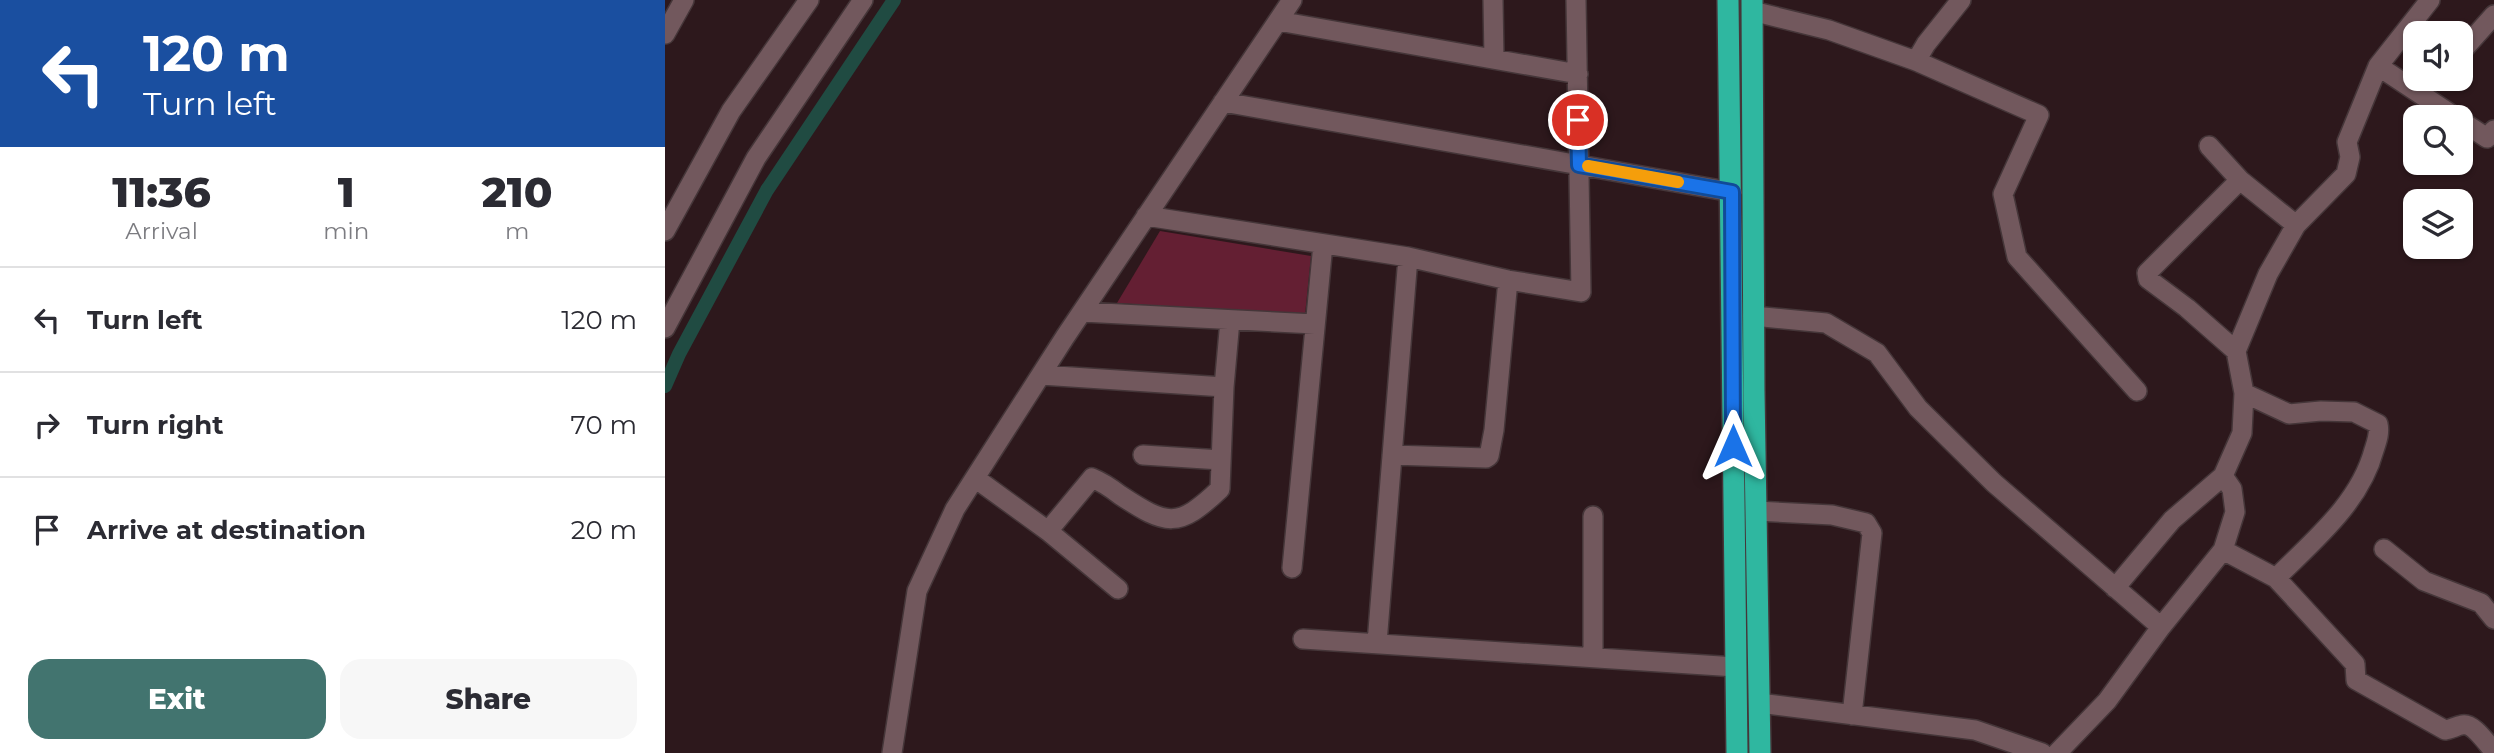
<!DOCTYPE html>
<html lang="en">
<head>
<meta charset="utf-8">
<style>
  body { margin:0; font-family:Montserrat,sans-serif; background:#f7f7f7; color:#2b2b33; height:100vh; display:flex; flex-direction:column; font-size:26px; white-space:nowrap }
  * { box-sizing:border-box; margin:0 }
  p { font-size:23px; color:#7c7c81 }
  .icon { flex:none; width:38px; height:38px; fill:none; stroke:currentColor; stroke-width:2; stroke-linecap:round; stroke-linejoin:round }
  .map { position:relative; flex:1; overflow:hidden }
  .panel { display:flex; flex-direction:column; background:#fff; width:665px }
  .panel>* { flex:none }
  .top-card { background:#1a4fa0; color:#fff; overflow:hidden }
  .tools { position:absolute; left:1738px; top:21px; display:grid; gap:14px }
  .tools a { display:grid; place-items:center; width:70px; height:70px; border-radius:14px; background:#fff; box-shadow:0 2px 5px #0004; font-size:35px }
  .pin { position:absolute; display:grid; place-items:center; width:60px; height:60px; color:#fff; margin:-30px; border:4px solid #fff; border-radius:50%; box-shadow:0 2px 7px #0007 }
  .me { position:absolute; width:77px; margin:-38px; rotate:0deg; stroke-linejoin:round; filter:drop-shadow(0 0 5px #0008) }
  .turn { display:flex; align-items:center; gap:24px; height:147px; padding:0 28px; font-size:32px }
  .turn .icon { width:91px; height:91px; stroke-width:2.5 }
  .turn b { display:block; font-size:49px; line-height:60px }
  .eta { display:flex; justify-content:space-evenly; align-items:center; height:119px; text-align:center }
  .eta b { font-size:42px; font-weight:800; line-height:49px }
  .button { display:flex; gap:14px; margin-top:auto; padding:14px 28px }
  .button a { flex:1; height:80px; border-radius:21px; background:#42746f; color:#fff; font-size:28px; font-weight:800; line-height:80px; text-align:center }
  .button a+a { background:#f7f7f7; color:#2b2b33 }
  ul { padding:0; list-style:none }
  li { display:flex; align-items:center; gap:21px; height:105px; padding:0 28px; border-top:2px solid #e1e1e2 }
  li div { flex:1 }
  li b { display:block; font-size:26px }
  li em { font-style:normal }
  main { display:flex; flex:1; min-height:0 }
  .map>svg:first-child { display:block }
  .green { fill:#641f33 }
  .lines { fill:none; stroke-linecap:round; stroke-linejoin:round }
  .canal { stroke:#204b42; stroke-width:14 }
  .minor-casing { stroke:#453639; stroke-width:22 }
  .highway-casing { stroke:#453639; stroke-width:24 }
  .minor { stroke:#72585d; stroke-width:19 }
  .highway { stroke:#2fb7a0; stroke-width:21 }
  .route-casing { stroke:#114b97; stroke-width:18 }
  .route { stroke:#1a73e8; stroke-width:12 }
  .slow { stroke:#f59e0b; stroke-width:12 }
</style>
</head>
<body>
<main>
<section class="panel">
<div class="top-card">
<div class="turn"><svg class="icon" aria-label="left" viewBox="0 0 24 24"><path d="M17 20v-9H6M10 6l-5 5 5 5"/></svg><div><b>120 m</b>Turn left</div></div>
</div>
<div class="eta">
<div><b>11:36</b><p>Arrival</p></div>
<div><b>1</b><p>min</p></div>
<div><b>210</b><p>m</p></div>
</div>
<ul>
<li><svg class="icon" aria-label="left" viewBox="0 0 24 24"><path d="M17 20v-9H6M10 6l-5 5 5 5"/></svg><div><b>Turn left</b></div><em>120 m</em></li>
<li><svg class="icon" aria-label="right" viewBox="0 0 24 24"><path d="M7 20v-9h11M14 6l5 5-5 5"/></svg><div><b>Turn right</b></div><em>70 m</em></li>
<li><svg class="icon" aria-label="arrive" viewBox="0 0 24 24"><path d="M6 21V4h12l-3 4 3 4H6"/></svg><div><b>Arrive at destination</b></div><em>20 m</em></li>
</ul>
<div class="button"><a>Exit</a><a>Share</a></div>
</section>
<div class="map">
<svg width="1829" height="753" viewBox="0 0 1829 753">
  <rect width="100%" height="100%" fill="#2d181c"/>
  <path class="green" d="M 495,231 L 646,256 L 640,315 L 452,303 Z"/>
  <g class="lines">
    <path class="canal" d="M 0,386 L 14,354 L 102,190 L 229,0"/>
    <g class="minor-casing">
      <path id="minor" d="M 828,0 L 829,59
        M 1765,0 L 1713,66 L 1790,117
        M 1087,11 L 1164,30 L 1251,61 L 1374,115 L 1338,194 L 1352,257 L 1472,391
        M 613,21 L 913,74
        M 0,34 L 19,0
        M 1796,52 L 1829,15
        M 1251,61 L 1261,44 L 1296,0
        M 558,102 L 1067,192
        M 1796,121 L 1822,138 L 1829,130
        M 1544,146 L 1575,180 L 1631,225
        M 481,216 L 743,257 L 843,280 L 916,292 L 911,0
        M 0,231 L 66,111 L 144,0
        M 417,312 L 650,324
        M 1088,316 L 1161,323 L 1212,353 L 1253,408 L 1329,483 L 1496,627
        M 0,328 L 91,158 L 198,0
        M 1571,351 L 1522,308 L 1483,279 L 1482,273 L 1575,180
        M 376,375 L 559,387
        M 1579,393 L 1624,414 L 1656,411 L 1689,412 L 1713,424 C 1715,433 1712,441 1709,450 C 1695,503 1648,541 1611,578
        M 478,455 L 556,460
        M 727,455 L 821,458 L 824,456 L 829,430 L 843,280
        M 310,478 L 383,531
        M 1091,511 L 1167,515 L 1201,523 L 1207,533 L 1187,715
        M 1719,549 L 1759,581 L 1816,603 L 1829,619
        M 1558,550 L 1611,578 L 1690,664 L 1691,680 L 1780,730 C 1787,729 1791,726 1797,725 C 1808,722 1822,744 1829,751
        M 627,568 L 658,244
        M 1450,588 L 1507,520 L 1558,476 L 1577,433 L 1579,393 L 1571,351 L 1603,274 L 1631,225 L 1681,174 L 1685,157 L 1682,142 L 1713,66
        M 453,589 L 383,531 L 427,478 C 437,482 446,488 455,495 C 502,526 513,529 555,489 L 559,387 L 565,320
        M 638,639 L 1071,667
        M 712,643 L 743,257
        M 928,656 L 928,516
        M 1094,703 L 1310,730 L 1377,753
        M 227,753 L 252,591 L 290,509 L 400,337 L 627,0
        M 1392,753 L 1442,701 L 1496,627 L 1558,550 L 1570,512 L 1567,489 L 1558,476"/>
    </g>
    <g class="highway-casing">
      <path id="highway" d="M 1063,0 L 1072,753
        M 1087,0 L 1089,391 L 1095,753"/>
    </g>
    <use href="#minor" class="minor"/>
    <use href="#highway" class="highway"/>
  </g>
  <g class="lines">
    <g class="route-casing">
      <path id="route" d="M 913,120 L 914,165 L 1067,192 L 1068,446"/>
    </g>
    <use href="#route" class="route"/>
    <path class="slow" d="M 923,166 L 1013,182"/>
  </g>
</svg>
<div class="tools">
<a><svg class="icon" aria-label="sound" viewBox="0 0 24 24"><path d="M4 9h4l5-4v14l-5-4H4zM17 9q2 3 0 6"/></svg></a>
<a><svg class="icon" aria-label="search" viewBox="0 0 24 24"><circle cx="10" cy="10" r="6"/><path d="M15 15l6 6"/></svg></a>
<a><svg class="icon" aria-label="layers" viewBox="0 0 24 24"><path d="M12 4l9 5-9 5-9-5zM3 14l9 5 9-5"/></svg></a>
</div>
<div class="pin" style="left:913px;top:120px;background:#d93025"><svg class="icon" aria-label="arrive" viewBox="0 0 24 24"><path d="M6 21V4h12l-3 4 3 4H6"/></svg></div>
<svg class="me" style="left:1068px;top:446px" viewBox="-20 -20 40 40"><path d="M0-17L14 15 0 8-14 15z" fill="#1a73e8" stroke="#fff" stroke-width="4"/></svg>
</div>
</main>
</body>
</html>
